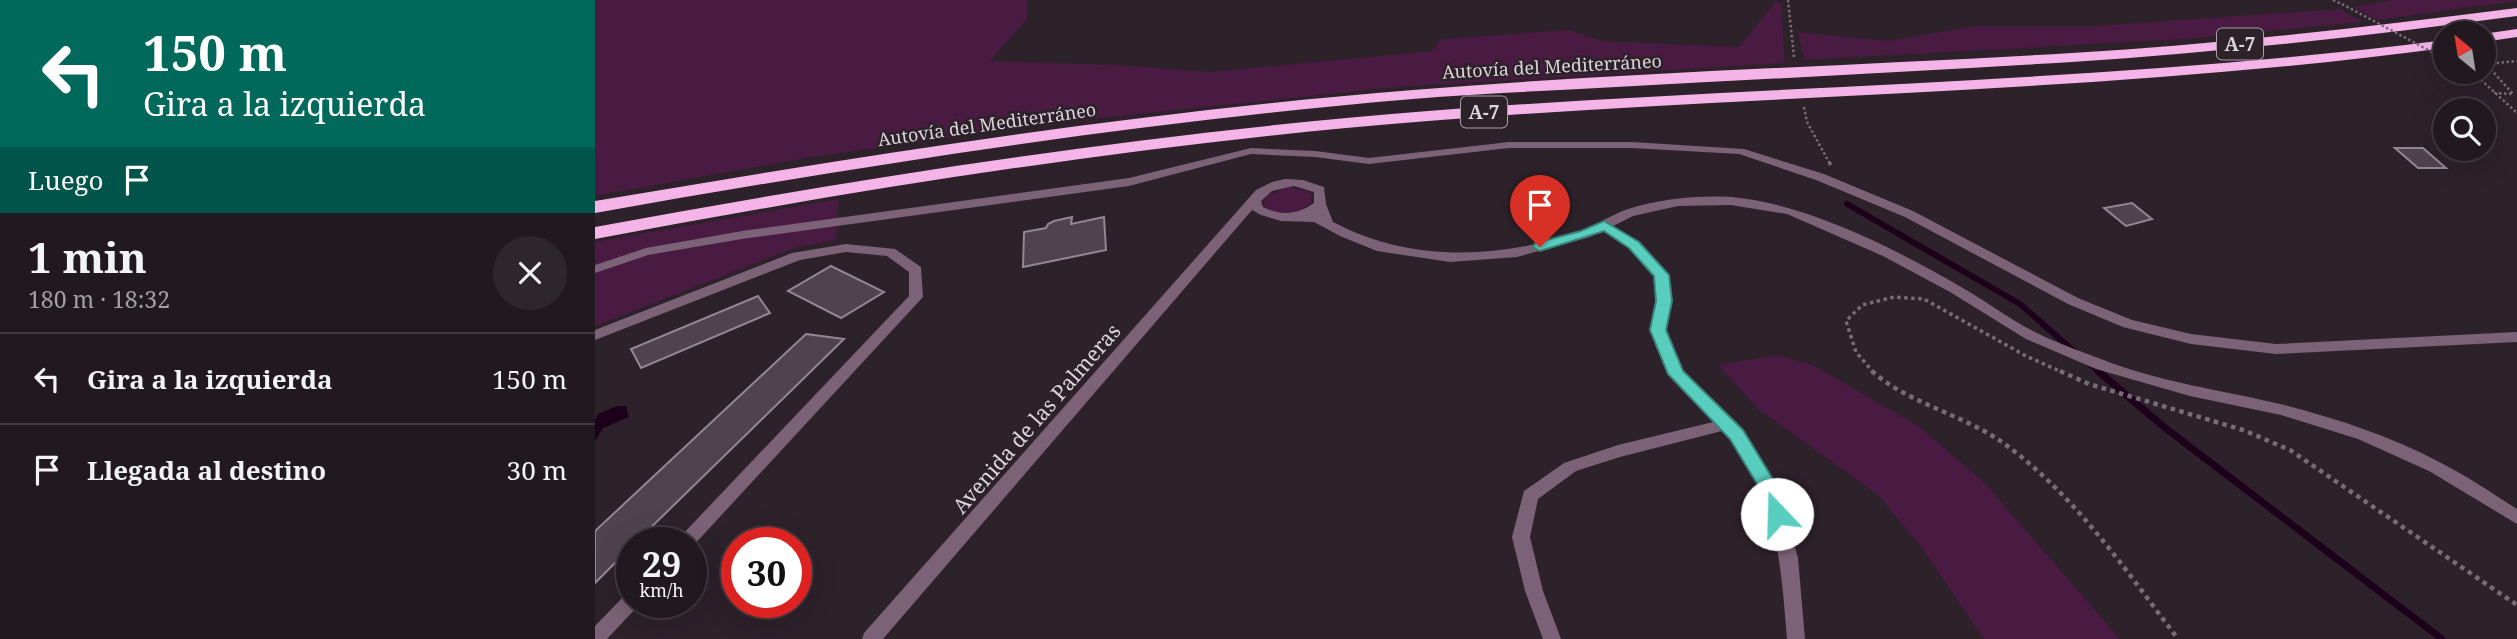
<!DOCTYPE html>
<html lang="es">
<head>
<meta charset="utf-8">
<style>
  body { margin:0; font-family:"Noto Serif",serif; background:#2e262d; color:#f1f3f6; height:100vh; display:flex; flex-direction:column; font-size:26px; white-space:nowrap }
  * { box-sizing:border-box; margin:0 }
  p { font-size:23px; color:#a2a0a5 }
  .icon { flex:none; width:38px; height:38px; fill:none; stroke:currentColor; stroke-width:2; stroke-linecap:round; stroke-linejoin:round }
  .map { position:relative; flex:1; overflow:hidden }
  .panel { display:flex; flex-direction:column; background:#221920; width:595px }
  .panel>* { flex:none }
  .banner { background:#00695c; color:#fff; overflow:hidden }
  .needle { width:46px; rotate:330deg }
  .controls { position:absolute; left:1838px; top:21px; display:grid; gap:14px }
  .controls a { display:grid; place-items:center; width:63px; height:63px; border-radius:50%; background:#221920; box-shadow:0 7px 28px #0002,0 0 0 2px #3f383e; font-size:35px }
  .speed { position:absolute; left:21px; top:527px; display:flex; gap:14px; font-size:35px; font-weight:700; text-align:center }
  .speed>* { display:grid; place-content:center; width:91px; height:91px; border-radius:50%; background:#221920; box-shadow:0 7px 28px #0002,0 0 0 2px #3f383e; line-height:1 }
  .speed small { font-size:18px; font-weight:400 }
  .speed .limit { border:10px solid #d22; background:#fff; color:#111 }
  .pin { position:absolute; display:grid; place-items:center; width:60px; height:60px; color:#fff; margin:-72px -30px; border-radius:50% 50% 50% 0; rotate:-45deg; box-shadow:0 0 7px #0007 }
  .pin .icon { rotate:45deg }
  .me { position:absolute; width:77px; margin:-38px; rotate:339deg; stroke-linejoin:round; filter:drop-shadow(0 0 5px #0008) }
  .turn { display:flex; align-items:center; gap:24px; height:147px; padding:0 28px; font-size:32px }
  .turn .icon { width:91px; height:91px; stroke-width:2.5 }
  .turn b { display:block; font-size:49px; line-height:60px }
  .then { display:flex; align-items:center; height:66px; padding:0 28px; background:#0003; gap:14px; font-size:26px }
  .round { display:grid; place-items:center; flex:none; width:74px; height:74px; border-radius:37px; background:#2e262d }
  .headline { display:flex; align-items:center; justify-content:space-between; height:119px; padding:0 28px }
  h1 { font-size:42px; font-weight:700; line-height:52px }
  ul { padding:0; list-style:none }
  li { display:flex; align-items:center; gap:21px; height:91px; padding:0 28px; border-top:2px solid #3f383e }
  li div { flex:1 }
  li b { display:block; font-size:26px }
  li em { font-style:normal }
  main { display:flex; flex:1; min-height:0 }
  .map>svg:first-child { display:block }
  .green { fill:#491b42 }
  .water { fill:#1d0019 }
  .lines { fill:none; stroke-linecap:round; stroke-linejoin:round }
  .stream-far1 { stroke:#1d0019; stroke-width:6 }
  .stream { stroke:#1d0019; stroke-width:7 }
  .building { fill:#50434d; stroke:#958692; stroke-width:2 }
  .path-far2 { stroke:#786d75; stroke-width:2.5; stroke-dasharray:2.5 2.5; stroke-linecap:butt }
  .path-far1 { stroke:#786d75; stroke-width:3.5; stroke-dasharray:3.5 3.5; stroke-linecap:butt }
  .path { stroke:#786d75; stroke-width:4.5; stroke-dasharray:4.5 4.5; stroke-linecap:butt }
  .street { fill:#7b6276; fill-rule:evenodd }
  .highway { fill:#f4b4e7; fill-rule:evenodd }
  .path-bridge { stroke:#786d75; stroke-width:2.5; stroke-dasharray:2.5 2.5; stroke-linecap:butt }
  .route { fill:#59cebf; stroke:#3a867c; stroke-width:2 }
  .labels { text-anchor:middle; stroke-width:5; stroke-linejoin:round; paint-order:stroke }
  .far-street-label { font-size:18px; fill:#dcd4da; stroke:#2d212a }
  .shield { fill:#2d212a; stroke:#a89ea5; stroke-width:2 }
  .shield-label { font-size:19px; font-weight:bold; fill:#dcd4da }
  .street-label { font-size:21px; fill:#dcd4da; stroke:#2d212a }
</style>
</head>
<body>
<main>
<section class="panel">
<div class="banner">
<div class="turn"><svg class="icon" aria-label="left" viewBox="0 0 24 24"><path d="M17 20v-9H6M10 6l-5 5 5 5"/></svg><div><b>150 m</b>Gira a la izquierda</div></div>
<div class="then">Luego<svg class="icon" aria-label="arrive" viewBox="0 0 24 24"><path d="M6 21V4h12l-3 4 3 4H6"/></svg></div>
</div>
<div class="headline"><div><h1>1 min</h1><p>180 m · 18:32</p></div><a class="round"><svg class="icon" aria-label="close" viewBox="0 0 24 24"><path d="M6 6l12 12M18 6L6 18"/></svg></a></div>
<ul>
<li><svg class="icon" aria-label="left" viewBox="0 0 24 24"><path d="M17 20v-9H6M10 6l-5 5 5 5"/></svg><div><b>Gira a la izquierda</b></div><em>150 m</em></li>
<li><svg class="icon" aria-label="arrive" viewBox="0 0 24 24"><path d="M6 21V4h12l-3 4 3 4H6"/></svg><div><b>Llegada al destino</b></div><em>30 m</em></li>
</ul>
</section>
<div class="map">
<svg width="1922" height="639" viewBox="0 0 1922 639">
  <rect width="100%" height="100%" fill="#2d212a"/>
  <path class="green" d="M 0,0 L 432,0 L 432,19 L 395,61 L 523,65 L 614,72 L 836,51 L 847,39 L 972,30 L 1007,41 L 1144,47 L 1180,2 L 1186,3 L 1190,63 L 802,87 L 459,123 L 210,158 L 0,196 Z
    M 1798,0 L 1922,0 L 1922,1 L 1783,20 L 1758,7 Z
    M 1745,9 L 1767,22 L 1592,39 L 1209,60 L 1203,32 L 1292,41 L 1381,26 L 1498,26 Z
    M 693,187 L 713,191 L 717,196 L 716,203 C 703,214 685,218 670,207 L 669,201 L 673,195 Z
    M 244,199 L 241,240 L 199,248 L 0,326 L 0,242 Z
    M 1183,355 L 1220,366 L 1323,426 L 1389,482 L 1525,639 L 1389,639 L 1324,544 L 1283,495 L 1163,409 L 1123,365 Z"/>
  <path class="water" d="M 22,406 L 31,406 L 34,417 L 8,428 L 0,441 L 0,420 L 3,414 Z"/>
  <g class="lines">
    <path class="stream-far1" d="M 1252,204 L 1425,304 L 1481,353
      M 1495,364 L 1506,373"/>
    <path class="stream" d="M 1503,371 L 1569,427 L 1847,639"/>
  </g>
  <path class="building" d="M 1800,148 L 1828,148 L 1851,168 L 1823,168 Z
    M 1537,203 L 1557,219 L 1531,226 L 1509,208 Z
    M 477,217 L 476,224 L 509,217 L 511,250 L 428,267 L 429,232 L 451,228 L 453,224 L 459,221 Z
    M 236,266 L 289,292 L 246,318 L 193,291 Z
    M 163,296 L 175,313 L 46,368 L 36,349 Z
    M 211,334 L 249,339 L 41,542 L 37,542 L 37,546 L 0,583 L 0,531 Z"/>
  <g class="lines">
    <path class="path-far2" d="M 1193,0 L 1199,57
      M 1738,0 L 1747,4
      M 1873,72 L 1883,77 L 1922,113
      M 1899,93 L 1918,94 L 1891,64 L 1922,61
      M 1209,107 L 1212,122 L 1235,164"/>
    <path class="path-far1" d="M 1234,162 L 1237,167
      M 1279,373 L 1261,352 L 1251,321 L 1267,305 L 1299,297 L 1329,299 L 1431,356 L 1469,373"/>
    <path class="path" d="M 1277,371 C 1309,401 1365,414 1404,440 C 1477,491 1530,569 1583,639
      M 1465,371 L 1494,384 L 1648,430 L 1695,450 L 1922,605"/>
    <path class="street" d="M 914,142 L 1037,142 L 1149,149 L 1229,174 L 1318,211 L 1483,298 L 1537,320 L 1596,334 L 1681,344 L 1922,332 L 1922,342 L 1681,354 L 1596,344 L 1528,327 L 1473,304 L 1310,217 L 1221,180 L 1144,154 L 1037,148 L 914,148 L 774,164 L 720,157 L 656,154 L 534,186 L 147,239 L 53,255 L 0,273 L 0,265 L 51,248 L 147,231 L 534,178 L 656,148 L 720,151 L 774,158 Z
      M 690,179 L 708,180 L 729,187 L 731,204 L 738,222 C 815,263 904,259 984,232 C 1000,226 1014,216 1030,210 C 1063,199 1102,195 1137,197 C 1212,204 1301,249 1366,287 C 1391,301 1415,320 1442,333 C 1462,343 1485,351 1506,359 C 1564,382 1626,390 1685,404 C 1740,418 1796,436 1846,463 C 1872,476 1897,493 1922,509 L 1922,524 L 1834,471 L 1763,439 L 1686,415 L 1595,396 L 1501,369 L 1431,339 L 1355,292 L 1288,256 L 1192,214 L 1136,205 L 1083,206 L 1038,216 L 1018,226 L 1044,242 L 1074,275 L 1076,301 L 1070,330 L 1087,371 L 1147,431 L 1184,491 L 1203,558 L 1210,639 L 1192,639 C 1186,566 1182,487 1127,431 L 1025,457 L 981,471 L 943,499 L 935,537 L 948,591 L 966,639 L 948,639 L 930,591 L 917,537 L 929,491 L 969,463 L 1023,445 L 1118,422 L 1076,378 L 1056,330 L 1062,301 L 1060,276 L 1034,248 L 1008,230 L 995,237 L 922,257 L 855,262 L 782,251 L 745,236 L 719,222 L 686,221 L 666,215 L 657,210 L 288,639 L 267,639 L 269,633 L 661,190 L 677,182 ZM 699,186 L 719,192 L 719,203 C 702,215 686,216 668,207 L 666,201 L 677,191 Z
      M 251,244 L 300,249 L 326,267 L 328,297 L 97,547 L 96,542 L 83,542 L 85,537 L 314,296 L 314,272 L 292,256 L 251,252 L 205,260 L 0,340 L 0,330 L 197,253 Z
      M 37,592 L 37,602 L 45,602 L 43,606 L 12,639 L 0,639 L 0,626 L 31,594 Z"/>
    <path class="highway" d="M 1922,8 L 1922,16 C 1774,36 1626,52 1477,62 C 1326,71 1173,79 1021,87 C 954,91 885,93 818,99 C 543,122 271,165 0,213 L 0,201 C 271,155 543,112 818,90 C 1037,72 1258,66 1477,53 C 1626,44 1774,27 1922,8 Z
      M 1922,29 L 1922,37 L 1888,42 L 1888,34 Z
      M 1850,40 L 1850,48 C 1513,93 1172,94 833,121 C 553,143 276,187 0,239 L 0,227 C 276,176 553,133 833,111 C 1172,85 1513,83 1850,40 Z"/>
    <path class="path-bridge" d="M 1747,4 L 1850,59"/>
  </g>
  <path class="route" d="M 1009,221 L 1044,242 L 1074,275 L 1077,301 L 1071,330 L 1088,371 L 1148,430 L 1185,491 L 1192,514 L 1189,519 L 1182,521 L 1175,519 L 1167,492 L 1135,439 L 1073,374 L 1055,330 L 1061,301 L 1059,276 L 1034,248 L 1009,231 L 945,251 L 938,247 L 940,243 L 986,231 Z"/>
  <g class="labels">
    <g class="far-street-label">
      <text transform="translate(957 67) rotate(-3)" y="6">Autovía del Mediterráneo</text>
      <text transform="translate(392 125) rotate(-8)" y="6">Autovía del Mediterráneo</text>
    </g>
    <g class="shield">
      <rect x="1622" y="28.5" width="46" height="31" rx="5"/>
      <rect x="866" y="96.5" width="46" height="31" rx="5"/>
    </g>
    <g class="shield-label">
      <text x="1645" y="51">A-7</text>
      <text x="889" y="119">A-7</text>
    </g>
    <g class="street-label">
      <text transform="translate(442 419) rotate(-49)" y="7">Avenida de las Palmeras</text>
    </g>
  </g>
</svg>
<div class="controls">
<a><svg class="needle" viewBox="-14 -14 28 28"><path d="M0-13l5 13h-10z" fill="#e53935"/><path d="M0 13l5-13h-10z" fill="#a2a0a5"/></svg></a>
<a><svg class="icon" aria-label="search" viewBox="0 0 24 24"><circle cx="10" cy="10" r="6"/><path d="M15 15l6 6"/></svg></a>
</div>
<div class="speed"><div>29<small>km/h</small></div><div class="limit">30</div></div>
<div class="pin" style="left:945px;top:247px;background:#d93025"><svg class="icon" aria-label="arrive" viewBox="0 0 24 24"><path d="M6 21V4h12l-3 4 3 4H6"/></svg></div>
<svg class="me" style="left:1182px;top:514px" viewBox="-20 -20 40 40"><circle r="19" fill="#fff"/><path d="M0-13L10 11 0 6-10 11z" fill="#59cebf"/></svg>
</div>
</main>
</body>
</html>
